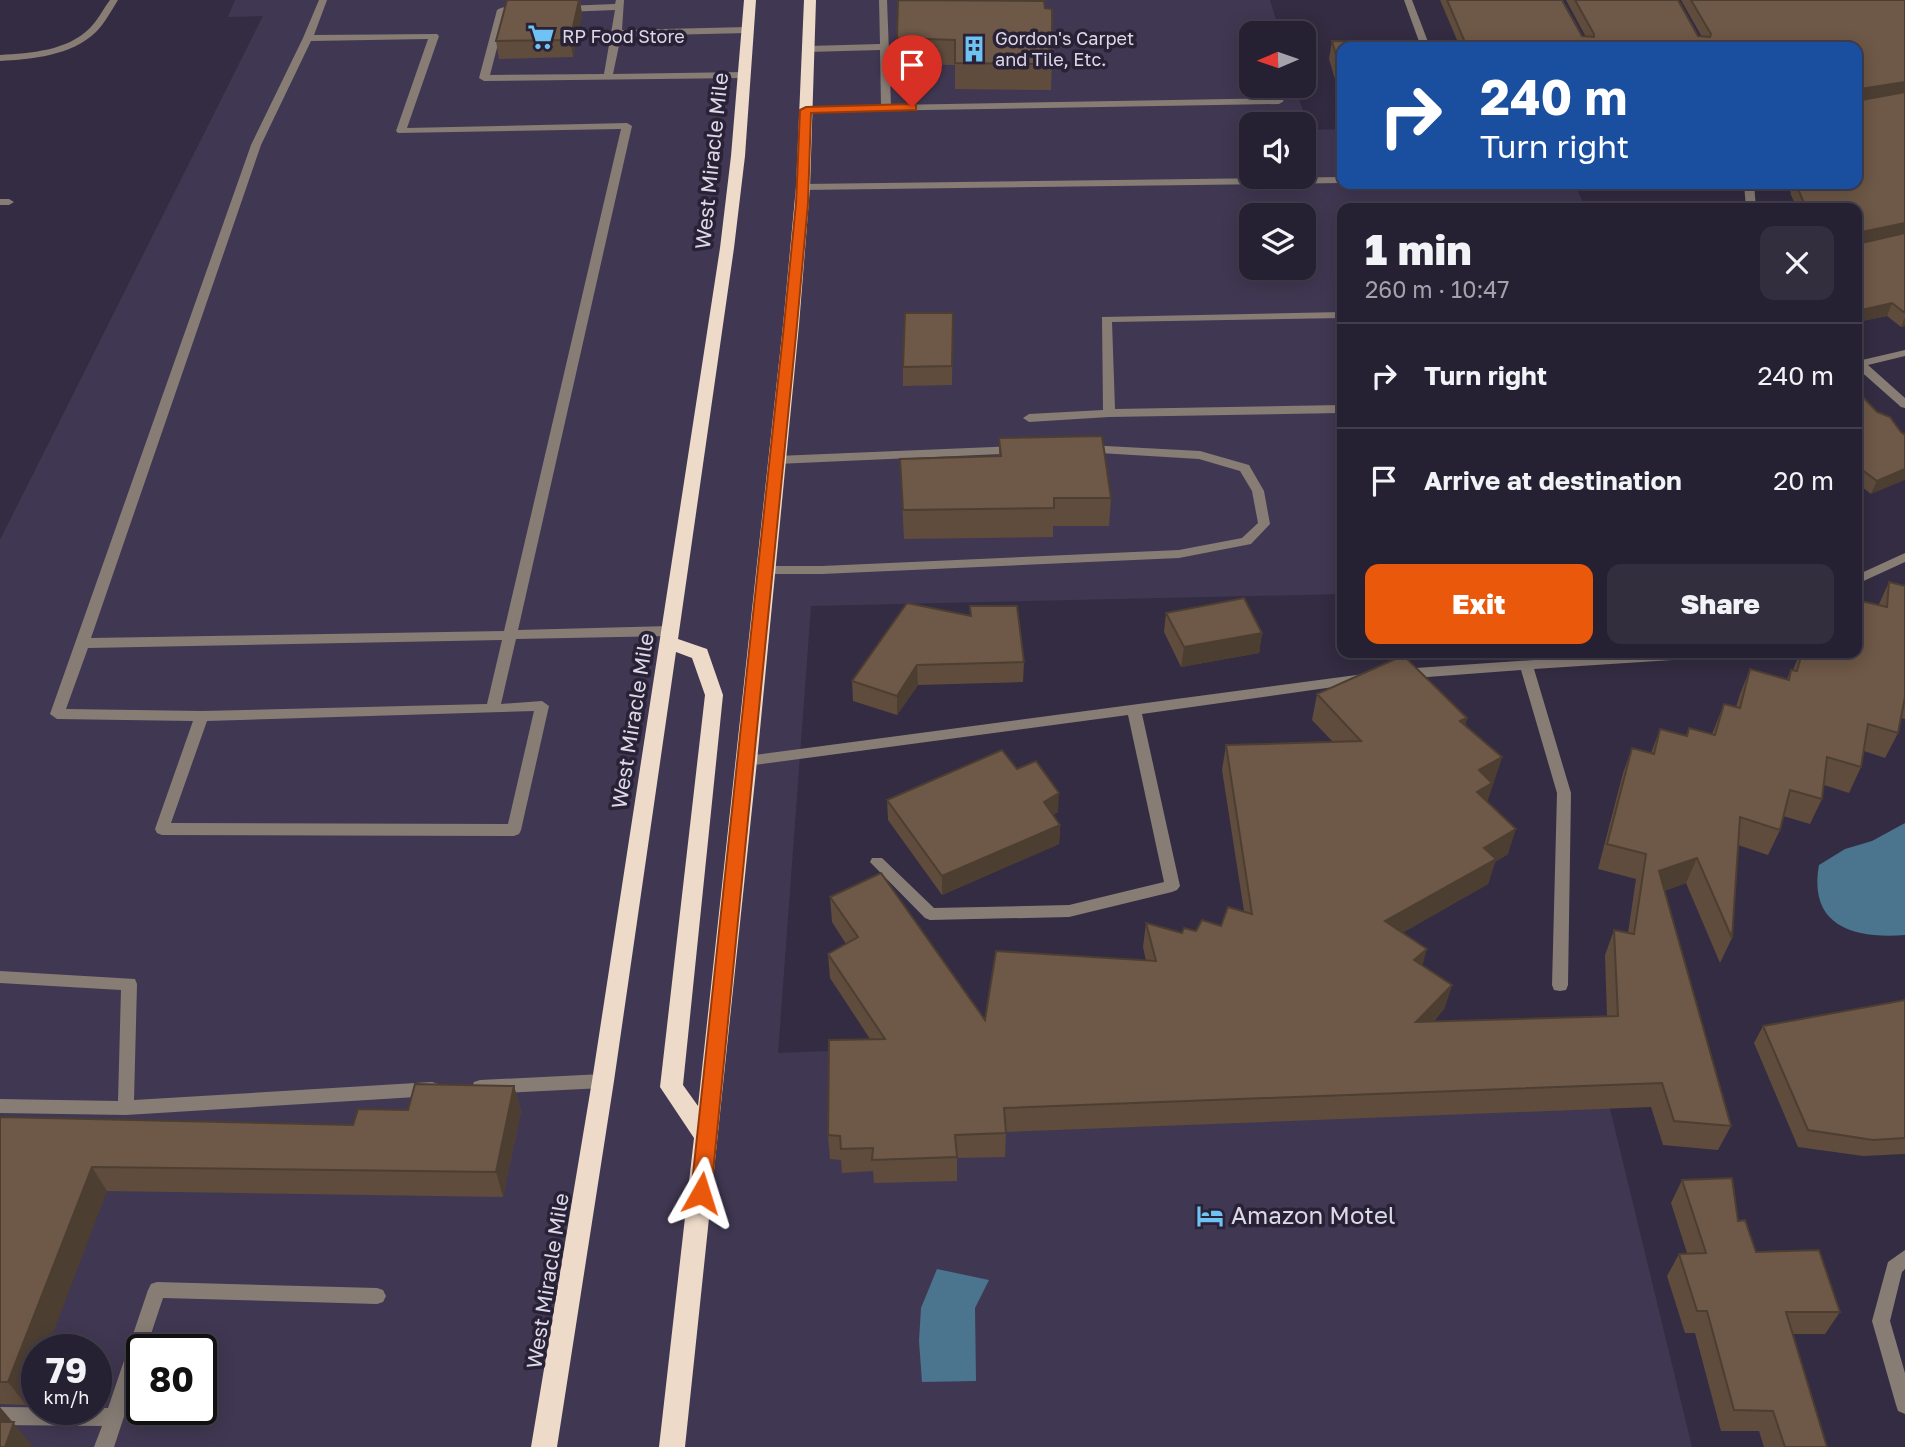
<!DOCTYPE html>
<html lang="en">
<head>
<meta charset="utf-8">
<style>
  body { margin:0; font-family:"Golos Text",sans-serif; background:#322e3e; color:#f1f3f6; height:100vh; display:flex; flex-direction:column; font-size:26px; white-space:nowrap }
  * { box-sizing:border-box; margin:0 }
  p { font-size:23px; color:#a4a3ac }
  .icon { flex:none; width:38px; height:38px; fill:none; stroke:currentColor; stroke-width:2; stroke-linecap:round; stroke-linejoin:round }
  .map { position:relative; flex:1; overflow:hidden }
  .side { position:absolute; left:1337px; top:203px; width:525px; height:455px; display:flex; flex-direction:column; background:#262132; border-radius:14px; box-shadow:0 4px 18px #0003,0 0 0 2px #423e4d }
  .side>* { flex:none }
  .banner { position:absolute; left:1337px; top:42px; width:525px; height:147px; border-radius:14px; box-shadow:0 4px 18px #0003,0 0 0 2px #423e4d; background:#1a4fa0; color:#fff; overflow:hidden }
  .needle { width:46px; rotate:268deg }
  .buttons { position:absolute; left:1239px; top:21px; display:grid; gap:14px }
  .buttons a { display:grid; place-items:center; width:77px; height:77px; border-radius:14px; background:#262132; box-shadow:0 4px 18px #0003,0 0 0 2px #423e4d; font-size:35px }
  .speed { position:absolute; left:21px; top:1334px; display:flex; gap:14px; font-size:35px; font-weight:700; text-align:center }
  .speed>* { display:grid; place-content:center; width:91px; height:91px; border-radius:50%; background:#262132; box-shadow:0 4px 18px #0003,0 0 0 2px #423e4d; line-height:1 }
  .speed small { font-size:18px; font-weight:400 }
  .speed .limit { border:4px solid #111; border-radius:10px; background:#fff; color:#111 }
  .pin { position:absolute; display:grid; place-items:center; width:60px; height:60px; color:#fff; margin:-72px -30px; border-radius:50% 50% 50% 0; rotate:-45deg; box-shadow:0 0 7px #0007 }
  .pin .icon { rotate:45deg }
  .me { position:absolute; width:77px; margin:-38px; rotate:6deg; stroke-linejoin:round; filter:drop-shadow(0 0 5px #0008) }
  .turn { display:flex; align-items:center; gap:24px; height:147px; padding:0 28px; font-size:32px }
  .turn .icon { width:91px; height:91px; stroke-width:2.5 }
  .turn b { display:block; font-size:49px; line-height:60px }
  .round { display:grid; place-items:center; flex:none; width:74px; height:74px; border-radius:14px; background:#322e3e }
  .summary { display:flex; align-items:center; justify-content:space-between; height:119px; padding:0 28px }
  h1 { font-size:42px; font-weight:800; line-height:52px }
  .cta { display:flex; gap:14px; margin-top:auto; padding:14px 28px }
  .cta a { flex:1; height:80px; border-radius:14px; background:#ea580c; color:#fff; font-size:28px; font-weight:800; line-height:80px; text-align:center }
  .cta a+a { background:#322e3e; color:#f1f3f6 }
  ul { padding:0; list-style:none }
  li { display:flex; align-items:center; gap:21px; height:105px; padding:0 28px; border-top:2px solid #423e4d }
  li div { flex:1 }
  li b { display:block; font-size:26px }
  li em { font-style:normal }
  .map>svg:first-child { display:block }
  .built { fill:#403852; fill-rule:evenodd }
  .water { fill:#4b748e }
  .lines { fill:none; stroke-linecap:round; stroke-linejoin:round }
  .service { fill:#877d75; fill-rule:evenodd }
  .trunk { fill:#eedac8; fill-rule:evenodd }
  .wall { fill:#5f4c3d }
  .shaded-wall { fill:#4d3e32 }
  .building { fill:#6e5847; stroke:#4d3e32; stroke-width:2 }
  .route { fill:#ea580c; stroke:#983908; stroke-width:2 }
  .labels { text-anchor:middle; stroke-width:7; stroke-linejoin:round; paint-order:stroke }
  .far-poi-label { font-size:18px; fill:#dcd9e7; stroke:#292237; text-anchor:start }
  .street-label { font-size:21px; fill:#dcd9e7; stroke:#292237 }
  .near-poi-label { font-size:24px; fill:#dcd9e7; stroke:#292237; text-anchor:start }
</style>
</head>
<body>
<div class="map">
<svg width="1905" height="1447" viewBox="0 0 1905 1447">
  <rect width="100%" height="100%" fill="#332c42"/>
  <path class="built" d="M 235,0 L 1270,0 L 1280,33 L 1251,33 L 1251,86 L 1295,86 L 1309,130 L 1342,129 L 1342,184 L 1574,184 L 1586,208 L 1342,208 L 1342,594 L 811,606 L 778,1053 L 1589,1022 L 1692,1447 L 0,1447 L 0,540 L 263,16 L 228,17 ZM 1251,124 L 1304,124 L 1304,177 L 1251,177 ZM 1251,215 L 1304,215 L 1304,268 L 1251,268 ZM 37,1349 L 96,1349 L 96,1409 L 37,1409 ZM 142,1349 L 201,1349 L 201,1409 L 142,1409 Z"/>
  <path class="water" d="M 1905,823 L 1905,935 C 1853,939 1808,926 1819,865 L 1845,849 L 1872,841 Z
    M 937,1269 L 989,1280 L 975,1308 L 976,1381 L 922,1382 L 919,1341 L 921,1308 Z"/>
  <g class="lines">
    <path class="service" d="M 110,0 L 118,0 C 111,11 105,23 96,32 C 71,56 32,59 0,61 L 0,55 C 31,53 67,51 90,28 C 98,20 103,9 110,0 Z
      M 319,0 L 327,0 L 314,35 L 437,34 L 439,36 L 407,128 L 627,123 L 632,126 L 518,630 L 670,626 L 677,631 L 670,636 L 516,639 L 501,704 L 542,701 L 549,706 L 521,830 L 519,834 L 514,836 L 162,835 L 157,833 L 155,829 L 193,721 L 57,719 L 50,714 L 251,145 L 303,38 ZM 428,39 L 396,131 L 398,133 L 621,129 L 504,631 L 91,638 L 261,145 L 311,41 ZM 502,640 L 487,704 L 202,711 L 66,709 L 88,648 ZM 534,711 L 508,824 L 171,823 L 207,721 Z
      M 616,0 L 624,0 L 622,30 L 747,27 L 752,30 L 747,33 L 621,36 L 613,74 L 743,72 L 748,75 L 743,78 L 484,81 L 479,78 L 497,10 C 504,5 521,5 528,10 L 523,13 L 506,13 L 490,75 L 604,74 L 615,10 L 564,12 L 559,9 L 564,6 L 615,4 Z
      M 879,0 L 887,0 L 891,105 L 1279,98 L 1284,101 L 1279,104 L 802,112 L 802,108 L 805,107 L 881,106 L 880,50 L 808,52 L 803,49 L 808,46 L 880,44 Z
      M 1404,0 L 1412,0 L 1430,47 L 1421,47 Z
      M 1342,177 L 1342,183 L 803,190 L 798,187 L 803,184 Z
      M 1744,184 L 1754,184 L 1756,208 L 1746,208 Z
      M 0,199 L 9,199 L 14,202 L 9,205 L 0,205 Z
      M 1342,312 L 1342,318 L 1112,322 L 1115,409 L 1342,405 L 1342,413 L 1109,417 L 1029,422 L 1023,418 L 1029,414 L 1103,410 L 1102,317 Z
      M 1905,350 L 1905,356 L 1868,365 L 1905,398 L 1905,408 L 1901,407 L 1857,368 L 1857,359 L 1862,360 Z
      M 1087,445 L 1200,451 L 1249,465 L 1264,491 L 1270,524 L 1251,544 L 1179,558 L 822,574 L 767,574 L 761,570 L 767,566 L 822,566 L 1179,550 L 1242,538 L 1258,523 L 1252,491 L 1240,471 L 1199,459 L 1083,452 L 1081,449 Z
      M 1017,446 L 1023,450 L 1021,453 L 777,464 L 771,460 L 777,456 Z
      M 1905,553 L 1905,562 L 1857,584 L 1857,575 Z
      M 1639,653 L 1710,653 L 1703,658 L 1534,669 L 1571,793 L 1568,985 L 1566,990 L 1560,991 L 1554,990 L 1552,985 L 1557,793 L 1521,670 L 1401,679 L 1394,674 L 1401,669 Z
      M 1364,674 L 1369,676 L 1371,679 L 1369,682 L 1142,714 L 1180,886 L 1177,890 L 1172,892 L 1069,917 L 930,920 L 925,918 L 870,862 L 872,858 L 882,858 L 934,908 L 1069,905 L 1164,882 L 1128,715 L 747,766 L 740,761 L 747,756 Z
      M 0,971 L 135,979 L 137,984 L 134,1100 L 432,1082 L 438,1084 L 440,1089 L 438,1094 L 432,1096 L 126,1115 L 0,1113 L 0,1099 L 118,1101 L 121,990 L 0,983 Z
      M 603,1074 L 609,1076 L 611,1081 L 609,1086 L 603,1088 L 480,1094 L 474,1092 L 472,1087 L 474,1082 L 480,1080 Z
      M 1905,1250 L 1905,1269 L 1902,1272 L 1890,1321 L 1905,1373 L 1905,1414 L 1898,1411 L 1896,1405 L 1872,1321 L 1888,1262 Z
      M 157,1282 L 377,1288 L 383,1290 L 386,1296 L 383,1302 L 377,1304 L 163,1298 L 146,1349 L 142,1349 L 142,1362 L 114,1447 L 94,1447 L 102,1426 L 0,1425 L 0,1407 L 108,1408 L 148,1290 L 151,1284 Z"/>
    <path class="trunk" d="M 744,0 L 756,0 L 745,156 L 734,248 L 678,639 L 707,649 L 723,695 L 683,1085 L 698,1106 L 783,325 L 796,187 L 804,0 L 816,0 L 810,187 L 799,325 L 757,761 L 685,1447 L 659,1447 L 694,1138 L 660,1087 L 705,695 L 692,658 L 676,652 L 614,1081 L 557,1447 L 531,1447 L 592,1081 L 720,248 L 731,156 Z"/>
  </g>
  <path class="wall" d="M 507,0 L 580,0 L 582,15 L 573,57 L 499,59 L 496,41 Z
    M 898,0 L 1052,64 L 1051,90 L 955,89 L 955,65 L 897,64 L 897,38 Z
    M 1440,0 L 1562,0 L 1582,36 L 1586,37 L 1566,0 L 1678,0 L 1698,36 L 1702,37 L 1681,0 L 1905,0 L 1905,326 L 1901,327 L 1887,316 L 1857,322 L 1857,208 L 1797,208 L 1791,195 L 1789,184 L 1857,184 L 1857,47 L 1460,47 Z
    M 1332,41 L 1342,47 L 1342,103 L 1329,59 Z
    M 953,313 L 952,385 L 903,386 L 903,367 Z
    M 1857,391 L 1877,412 L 1901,432 L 1871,494 L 1857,483 Z
    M 999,438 L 1111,498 L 1109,526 L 1053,526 L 1053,537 L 904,539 L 900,459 L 999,456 Z
    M 1889,582 L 1905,586 L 1905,719 L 1901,718 L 1898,733 L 1885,758 L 1864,751 L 1861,767 L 1849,793 L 1824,785 L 1822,799 L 1810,824 L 1783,816 L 1780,830 L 1768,855 L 1738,845 L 1732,938 L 1720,963 L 1686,883 L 1664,891 L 1731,1126 L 1718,1150 L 1663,1145 L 1651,1107 L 1006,1132 L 1005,1157 L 957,1158 L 957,1181 L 874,1183 L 873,1171 L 842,1173 L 841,1160 L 830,1159 L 828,1135 L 870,1039 L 830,978 L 828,954 L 846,944 L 832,922 L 830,897 L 985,1020 L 1146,961 L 1143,947 L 1146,923 L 1182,933 L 1196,931 L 1221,926 L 1244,911 L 1222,770 L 1226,745 L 1333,742 L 1312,720 L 1317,694 L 1467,718 L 1465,726 L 1502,757 L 1487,802 L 1508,854 L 1495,862 L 1488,884 L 1402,933 L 1422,966 L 1452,985 L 1444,1009 L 1433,1022 L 1607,1016 L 1605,955 L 1614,930 L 1628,933 L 1636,879 L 1598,869 L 1623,773 L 1632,748 L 1651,753 L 1660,729 L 1686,736 L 1689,728 L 1712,734 L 1724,704 L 1736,707 L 1740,694 L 1750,669 L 1787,679 L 1791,670 L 1793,670 L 1800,653 L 1857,653 Z
    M 970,606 L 1024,662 L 1023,682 L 918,685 L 897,715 L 853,701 L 852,681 L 970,616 Z
    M 1166,613 L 1262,633 L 1259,653 L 1181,667 L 1164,632 Z
    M 1017,769 L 1058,812 L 1053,815 L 1060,825 L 1059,844 L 942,895 L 888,820 L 887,800 Z
    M 1905,1000 L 1905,1154 L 1863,1156 L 1798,1147 L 1754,1043 L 1763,1026 Z
    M 514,1086 L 521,1111 L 503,1197 L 107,1191 L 37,1349 L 37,1375 L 26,1405 L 0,1404 L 0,1117 L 353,1125 L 408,1110 Z
    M 1682,1180 L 1738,1221 L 1756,1252 L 1840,1312 L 1825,1334 L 1793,1334 L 1827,1447 L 1764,1447 L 1759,1431 L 1721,1431 L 1695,1333 L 1685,1333 L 1667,1276 L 1679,1254 L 1687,1253 L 1671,1203 Z"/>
  <path class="shaded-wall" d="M 579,0 L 580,0 L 582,15 L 573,57 L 570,40 Z
    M 1905,82 L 1905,93 L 1857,101 L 1861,89 Z
    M 1905,223 L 1905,234 L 1857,244 L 1861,232 Z
    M 1892,303 L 1887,316 L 1857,322 L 1857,311 Z
    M 1905,317 L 1905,326 L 1901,327 Z
    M 1905,469 L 1905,480 L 1871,494 L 1877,481 Z
    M 1262,633 L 1259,653 L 1181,667 L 1184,647 Z
    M 917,665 L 918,685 L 897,715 L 897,696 Z
    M 1467,718 L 1460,743 L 1460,721 Z
    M 1502,757 L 1485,808 L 1470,817 L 1479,770 Z
    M 1059,793 L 1058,812 L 1043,821 L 1044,802 Z
    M 1060,825 L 1059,844 L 942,895 L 942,876 Z
    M 1516,829 L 1508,854 L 1495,862 L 1488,884 L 1379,946 L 1385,921 L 1484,848 Z
    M 1697,858 L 1686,883 L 1649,896 L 1659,871 Z
    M 1427,949 L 1420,974 L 1414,960 Z
    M 1452,985 L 1444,1009 L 1409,1046 L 1416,1022 Z
    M 514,1086 L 521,1111 L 503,1197 L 496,1172 Z
    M 92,1167 L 107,1191 L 47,1349 L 37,1349 L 37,1375 L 26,1405 L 8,1382 Z
    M 0,1407 L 32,1445 L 31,1447 L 5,1447 L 0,1431 Z"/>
  <path class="building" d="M 507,0 L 579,0 L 570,40 L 496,41 Z
    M 898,0 L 1044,1 L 1045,8 L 1052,9 L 1052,64 L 955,63 L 955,40 L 897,38 Z
    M 1447,0 L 1562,0 L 1582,36 L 1594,37 L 1594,34 L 1575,0 L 1678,0 L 1698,36 L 1710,37 L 1711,34 L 1691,0 L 1905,0 L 1905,82 L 1861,89 L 1859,98 L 1862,100 L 1905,92 L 1905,223 L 1861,232 L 1859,240 L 1862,243 L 1905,233 L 1905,313 L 1892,303 L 1857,311 L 1857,208 L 1806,208 L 1796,184 L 1857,184 L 1857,47 L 1467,47 Z
    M 1332,41 L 1371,42 L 1373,47 L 1342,47 L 1342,76 Z
    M 905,313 L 953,313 L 952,366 L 903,367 Z
    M 1857,391 L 1877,412 L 1890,417 L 1901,432 L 1905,435 L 1905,469 L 1877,481 L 1857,466 Z
    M 1102,436 L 1111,498 L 1054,498 L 1054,508 L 903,510 L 900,459 L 1001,456 L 999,438 Z
    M 1889,582 L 1905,586 L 1905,697 L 1898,733 L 1868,724 L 1861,767 L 1827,757 L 1822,799 L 1790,790 L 1780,830 L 1740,817 L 1732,938 L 1697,858 L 1659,871 L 1731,1126 L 1674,1121 L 1662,1083 L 1004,1108 L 1006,1133 L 955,1135 L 957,1157 L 872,1160 L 873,1148 L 841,1149 L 840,1136 L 828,1135 L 829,1040 L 885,1039 L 828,954 L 858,937 L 830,897 L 881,873 L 985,1020 L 996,951 L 1156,961 L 1146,923 L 1182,933 L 1184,928 L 1196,931 L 1202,920 L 1221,926 L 1228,907 L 1252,914 L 1226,745 L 1361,741 L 1317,694 L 1400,657 L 1404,656 L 1467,718 L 1460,721 L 1502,757 L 1479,770 L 1492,783 L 1477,792 L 1516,829 L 1484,848 L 1496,859 L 1385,921 L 1427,949 L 1414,960 L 1452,985 L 1416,1022 L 1618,1016 L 1614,930 L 1634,934 L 1646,854 L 1607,844 L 1632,748 L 1654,754 L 1660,729 L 1687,736 L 1689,728 L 1715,735 L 1724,704 L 1740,708 L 1750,669 L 1789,680 L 1791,670 L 1797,671 L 1802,653 L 1857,653 L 1857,600 L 1887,607 Z
    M 1244,598 L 1262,633 L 1184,647 L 1166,613 Z
    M 907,603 L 971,616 L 970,606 L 1017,606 L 1024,662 L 917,665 L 897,696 L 852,681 Z
    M 1002,750 L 1017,769 L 1036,761 L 1059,793 L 1044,802 L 1060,825 L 942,876 L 887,800 Z
    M 1905,1000 L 1905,1138 L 1873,1140 L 1808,1130 L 1763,1026 Z
    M 415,1084 L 514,1086 L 496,1172 L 92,1167 L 8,1382 L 0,1382 L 0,1117 L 353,1125 L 358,1109 L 408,1110 Z
    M 1732,1178 L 1738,1221 L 1745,1220 L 1756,1252 L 1819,1250 L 1840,1312 L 1786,1312 L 1827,1447 L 1785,1447 L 1773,1411 L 1734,1410 L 1707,1311 L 1697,1311 L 1679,1254 L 1706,1253 L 1682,1180 Z
    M 0,1422 L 14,1422 L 5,1447 L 0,1447 Z"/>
  <path class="route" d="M 912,104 L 916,105 L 916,110 L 811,113 L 808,203 L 797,325 L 711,1193 L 708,1199 L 701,1202 L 694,1199 L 691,1193 L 784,325 L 796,203 L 800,110 L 806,107 Z"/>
  <defs>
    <g id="supermarket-bare" transform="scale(2.1)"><path d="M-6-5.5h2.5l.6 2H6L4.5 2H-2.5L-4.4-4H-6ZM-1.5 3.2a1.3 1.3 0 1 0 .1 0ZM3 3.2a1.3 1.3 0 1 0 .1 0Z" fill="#6fc2f4" stroke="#292237" stroke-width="2.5" paint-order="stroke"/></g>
    <g id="building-bare" transform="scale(2.1)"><path d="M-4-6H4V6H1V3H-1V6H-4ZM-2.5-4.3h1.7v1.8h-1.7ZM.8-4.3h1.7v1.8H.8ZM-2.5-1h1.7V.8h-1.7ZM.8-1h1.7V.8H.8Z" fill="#6fc2f4" stroke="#292237" stroke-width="2.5" paint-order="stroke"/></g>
    <g id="hotel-bare" transform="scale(2.1)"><path d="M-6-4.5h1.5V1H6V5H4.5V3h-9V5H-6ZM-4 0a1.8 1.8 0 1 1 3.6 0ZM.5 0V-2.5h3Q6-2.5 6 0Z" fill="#6fc2f4" stroke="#292237" stroke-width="2.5" paint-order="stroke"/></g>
  </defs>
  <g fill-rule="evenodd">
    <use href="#supermarket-bare" x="541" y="37"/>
    <use href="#building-bare" x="974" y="49"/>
    <use href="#hotel-bare" x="1210" y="1216"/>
  </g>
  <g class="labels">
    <g class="far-poi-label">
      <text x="562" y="43">RP Food Store</text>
      <text x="995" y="45">Gordon's Carpet<tspan x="995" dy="21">and Tile, Etc.</tspan></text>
    </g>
    <g class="street-label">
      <text transform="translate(712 161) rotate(-84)" y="7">West Miracle Mile</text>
      <text transform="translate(633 721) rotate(-81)" y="7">West Miracle Mile</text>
      <text transform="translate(548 1281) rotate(-81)" y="7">West Miracle Mile</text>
    </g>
    <g class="near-poi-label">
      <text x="1231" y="1224">Amazon Motel</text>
    </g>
  </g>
</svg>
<div class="buttons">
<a><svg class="needle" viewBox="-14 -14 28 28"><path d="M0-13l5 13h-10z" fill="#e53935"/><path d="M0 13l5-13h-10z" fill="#a4a3ac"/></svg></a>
<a><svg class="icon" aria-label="sound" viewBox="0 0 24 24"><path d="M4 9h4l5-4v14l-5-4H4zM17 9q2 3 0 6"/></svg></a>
<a><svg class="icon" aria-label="layers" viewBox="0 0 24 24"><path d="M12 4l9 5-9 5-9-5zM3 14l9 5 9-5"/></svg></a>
</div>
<div class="speed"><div>79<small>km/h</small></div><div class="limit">80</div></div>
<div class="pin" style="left:912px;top:107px;background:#d93025"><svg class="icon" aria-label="arrive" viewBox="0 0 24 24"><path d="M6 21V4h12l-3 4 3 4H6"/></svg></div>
<svg class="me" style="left:701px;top:1193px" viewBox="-20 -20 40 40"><path d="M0-17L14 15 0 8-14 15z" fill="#ea580c" stroke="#fff" stroke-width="4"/></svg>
<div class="banner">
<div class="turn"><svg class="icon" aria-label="right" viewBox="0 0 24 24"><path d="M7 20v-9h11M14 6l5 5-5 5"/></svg><div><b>240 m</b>Turn right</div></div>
</div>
<section class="side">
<div class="summary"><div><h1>1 min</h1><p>260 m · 10:47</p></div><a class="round"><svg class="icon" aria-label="close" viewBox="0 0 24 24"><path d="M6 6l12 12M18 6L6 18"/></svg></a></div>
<ul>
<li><svg class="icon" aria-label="right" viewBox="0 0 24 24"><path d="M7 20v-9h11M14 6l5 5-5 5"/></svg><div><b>Turn right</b></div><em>240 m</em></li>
<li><svg class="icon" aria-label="arrive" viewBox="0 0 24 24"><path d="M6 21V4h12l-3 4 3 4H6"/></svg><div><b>Arrive at destination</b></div><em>20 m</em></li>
</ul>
<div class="cta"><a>Exit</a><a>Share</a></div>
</section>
</div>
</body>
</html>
